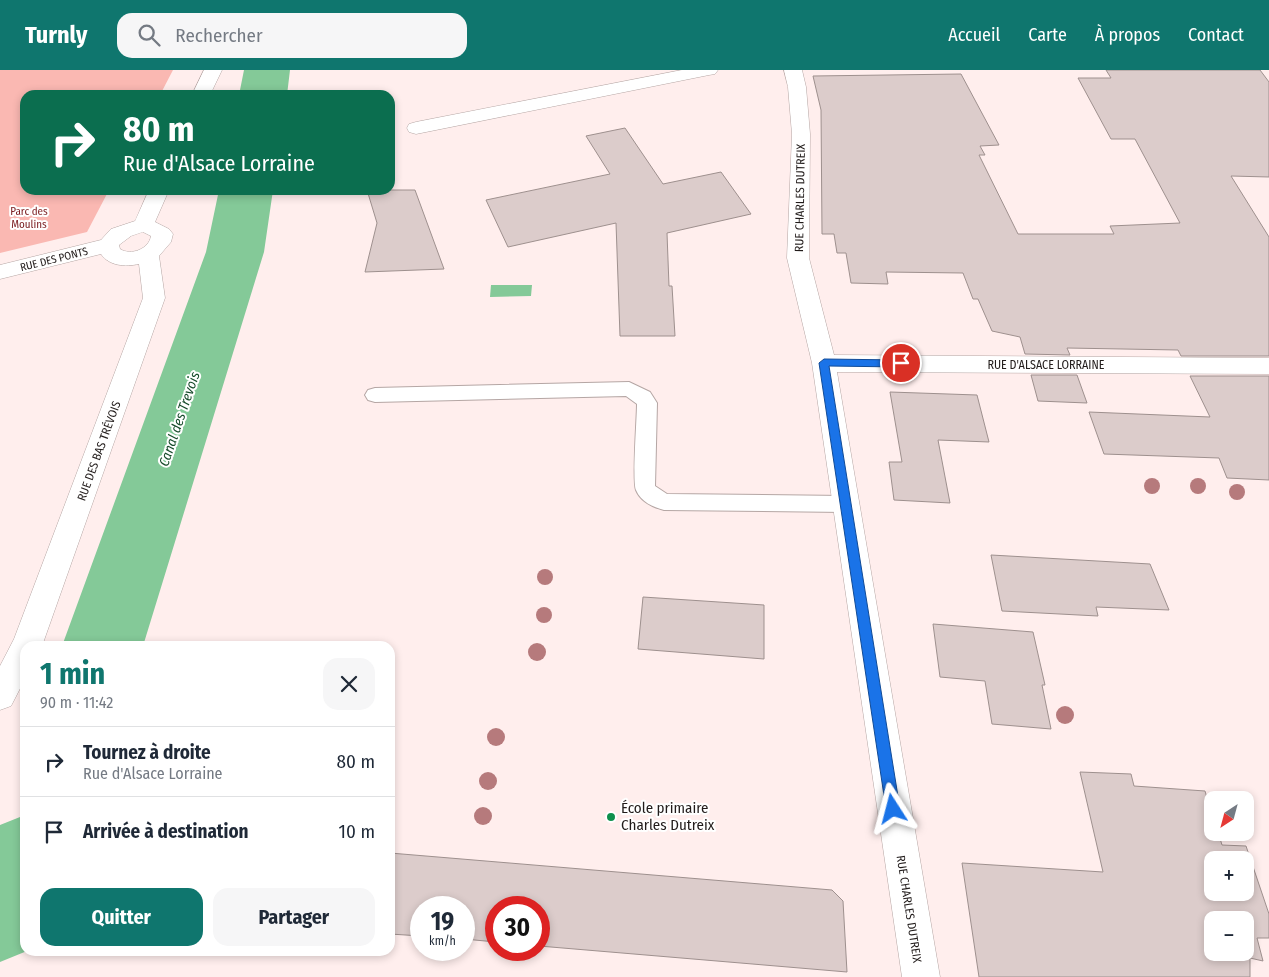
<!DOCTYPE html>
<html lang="fr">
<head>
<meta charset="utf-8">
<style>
  body { margin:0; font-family:"Fira Sans Condensed",sans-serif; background:#f6f6f7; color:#1f2937; height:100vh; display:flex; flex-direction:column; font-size:19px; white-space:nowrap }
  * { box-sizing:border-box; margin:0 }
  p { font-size:16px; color:#747a83 }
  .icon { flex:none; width:28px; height:28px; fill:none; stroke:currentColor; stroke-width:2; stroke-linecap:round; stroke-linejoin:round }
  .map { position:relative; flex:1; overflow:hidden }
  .panel { position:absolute; left:20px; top:571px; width:375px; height:315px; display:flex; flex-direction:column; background:#fff; border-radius:15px; box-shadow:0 2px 8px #0003 }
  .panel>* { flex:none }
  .guide { position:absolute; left:20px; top:20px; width:375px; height:105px; border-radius:15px; box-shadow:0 2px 8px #0003; background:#0b6e4f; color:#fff; overflow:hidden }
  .needle { width:32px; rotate:216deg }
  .controls { position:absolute; left:1204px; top:721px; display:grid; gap:10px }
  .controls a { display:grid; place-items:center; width:50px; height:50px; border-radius:10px; background:#fff; box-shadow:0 2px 8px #0003; font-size:25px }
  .speed { position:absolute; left:410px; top:826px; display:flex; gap:10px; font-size:25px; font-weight:700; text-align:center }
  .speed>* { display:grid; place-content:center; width:65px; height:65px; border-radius:50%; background:#fff; box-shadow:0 2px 8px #0003; line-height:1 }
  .speed small { font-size:12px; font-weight:400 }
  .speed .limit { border:8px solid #d22; background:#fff; color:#111 }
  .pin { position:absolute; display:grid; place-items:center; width:42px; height:42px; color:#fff; margin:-21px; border:2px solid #fff; border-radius:50%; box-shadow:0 1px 5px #0007 }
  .me { position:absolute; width:55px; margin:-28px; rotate:351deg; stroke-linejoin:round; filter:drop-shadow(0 0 4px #0008) }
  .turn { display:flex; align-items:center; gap:18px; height:105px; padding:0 20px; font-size:22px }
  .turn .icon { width:65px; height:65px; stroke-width:2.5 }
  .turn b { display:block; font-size:35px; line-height:42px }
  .round { display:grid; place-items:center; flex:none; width:52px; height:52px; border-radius:15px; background:#f6f6f7 }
  .overview { display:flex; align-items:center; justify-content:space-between; height:85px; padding:0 20px }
  h1 { font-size:30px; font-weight:700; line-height:38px; color:#0f766e }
  .cta { display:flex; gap:10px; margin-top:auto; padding:10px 20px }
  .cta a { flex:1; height:58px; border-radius:15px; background:#0f766e; color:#fff; font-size:20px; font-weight:700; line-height:58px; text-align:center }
  .cta a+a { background:#f6f6f7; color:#1f2937 }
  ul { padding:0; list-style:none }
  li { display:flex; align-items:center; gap:15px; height:70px; padding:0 20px; border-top:1px solid #e0e1e3 }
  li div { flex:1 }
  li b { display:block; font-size:19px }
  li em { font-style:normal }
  header { display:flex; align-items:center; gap:30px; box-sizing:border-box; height:70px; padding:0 25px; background:#0f766e; color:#fff }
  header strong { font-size:24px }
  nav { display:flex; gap:28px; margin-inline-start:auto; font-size:18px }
  .search { width:350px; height:45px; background:#f6f6f7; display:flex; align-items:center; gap:12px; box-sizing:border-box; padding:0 18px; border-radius:15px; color:#747a83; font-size:19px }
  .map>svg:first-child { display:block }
  .green { fill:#fab8b2 }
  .water { fill:#84c998 }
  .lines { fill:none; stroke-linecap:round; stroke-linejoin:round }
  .river { fill:#84c998; fill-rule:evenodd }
  .building { fill:#dccccb; stroke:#9e908e; fill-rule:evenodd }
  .lane-casing { stroke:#b5a6a4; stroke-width:2 }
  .street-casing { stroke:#b5a6a4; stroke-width:1 }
  .lane { fill:#fff; fill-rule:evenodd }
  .street { fill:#fff; fill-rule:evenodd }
  .tree { fill:#b67a7c }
  .route { fill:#1a73e8; stroke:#114b97 }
  .poi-dot { fill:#0e904d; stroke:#fff; stroke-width:2 }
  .labels { text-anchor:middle; stroke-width:4; stroke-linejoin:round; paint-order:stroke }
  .far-park-label { font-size:11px; fill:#7b1c1f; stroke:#fff }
  .far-street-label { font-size:11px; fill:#221c1b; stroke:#fff }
  .street-label { font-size:12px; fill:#221c1b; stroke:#fff }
  .water-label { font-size:14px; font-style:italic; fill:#174b2b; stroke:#fff }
  .near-poi-label { font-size:15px; fill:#221c1b; stroke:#fff; text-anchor:start }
</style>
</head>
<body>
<header>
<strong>Turnly</strong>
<div class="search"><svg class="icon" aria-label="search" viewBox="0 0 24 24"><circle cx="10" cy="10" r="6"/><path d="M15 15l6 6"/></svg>Rechercher</div>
<nav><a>Accueil</a><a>Carte</a><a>À propos</a><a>Contact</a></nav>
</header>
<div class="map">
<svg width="1269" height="907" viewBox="0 0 1269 907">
  <rect width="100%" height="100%" fill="#ffeeed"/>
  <path class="green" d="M 0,0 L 173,0 L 160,25 L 25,25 L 25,120 L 109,120 L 87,162 L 0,183 Z"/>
  <path class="water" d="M 491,215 L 532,215 L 531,226 L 490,227 Z"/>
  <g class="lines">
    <path class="river" d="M 244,0 L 290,0 L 287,25 L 239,25 Z
      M 219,120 L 273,120 L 264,182 L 143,576 L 62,576 L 206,182 Z
      M 25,745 L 25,881 L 27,881 L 0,892 L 0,755 Z"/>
  </g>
  <path class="building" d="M 1106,0 L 1260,0 L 1269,12 L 1269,107 L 1231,106 L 1269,167 L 1269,286 L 1181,286 L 1178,280 L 1067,278 L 1070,285 L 1025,284 L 1020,267 L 992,261 L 978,229 L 973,229 L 963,203 L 886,202 L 888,214 L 851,213 L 846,183 L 837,183 L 834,164 L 822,164 L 821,40 L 813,6 L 961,4 L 999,75 L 980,76 L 985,85 L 979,85 L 1018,164 L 1114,164 L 1110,156 L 1180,153 L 1135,69 L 1111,69 L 1078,8 L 1111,8 Z
    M 625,58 L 663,114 L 721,102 L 751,144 L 667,163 L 669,216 L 672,216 L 675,266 L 620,266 L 616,153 L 508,177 L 486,130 L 610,104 L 586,66 Z
    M 367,120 L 415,120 L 444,199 L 365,202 L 377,153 Z
    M 1031,305 L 1077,305 L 1087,333 L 1038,331 Z
    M 1190,306 L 1269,306 L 1269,410 L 1227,408 L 1219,388 L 1104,384 L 1089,342 L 1210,347 Z
    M 890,322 L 977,325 L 989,372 L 938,370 L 950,433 L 894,430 L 889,392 L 902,392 Z
    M 991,485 L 1150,494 L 1169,540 L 1096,537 L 1098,546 L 1002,541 Z
    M 643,527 L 764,535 L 764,589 L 638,579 Z
    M 933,554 L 1033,562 L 1045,615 L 1042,615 L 1051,659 L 992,654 L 985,611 L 940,607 Z
    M 1080,702 L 1131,704 L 1134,716 L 1205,721 L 1212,745 L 1212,762 L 1218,762 L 1222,775 L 1246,776 L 1269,844 L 1269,868 L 1257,868 L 1263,891 L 1250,888 L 1250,907 L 979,907 L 962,793 L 1103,802 ZM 1212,790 L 1245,790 L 1245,822 L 1212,822 ZM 1212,850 L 1245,850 L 1245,882 L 1212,882 Z
    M 390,783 L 832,820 L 843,831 L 847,902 L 539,876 L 539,838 L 496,838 L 496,872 L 464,869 L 464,838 L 421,838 L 421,866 L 390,864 Z"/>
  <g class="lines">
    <g class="lane-casing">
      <path id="lane" d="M 629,312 L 650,322 L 657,333 L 655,416 L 667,424 L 845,426 L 852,428 L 855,434 L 852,440 L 845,442 L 664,440 C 653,437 641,432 636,420 C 632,411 637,349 637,334 L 626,326 L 375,332 L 368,330 L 365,325 L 368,320 L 375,318 Z"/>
    </g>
    <g class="street-casing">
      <path id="street" d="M 204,0 L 222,0 L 210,25 L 192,25 Z
        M 682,0 L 718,0 L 715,4 L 709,5 L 416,64 L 409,62 L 407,58 L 409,54 L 416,52 Z
        M 784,0 L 802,0 L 806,17 L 810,64 L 809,188 L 834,285 L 1269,288 L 1269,304 L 837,302 L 940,907 L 902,907 L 812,293 L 787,188 L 792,64 L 788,17 Z
        M 149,120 L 169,120 L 155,152 L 169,159 L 173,164 L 171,172 L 159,186 L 165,228 L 42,576 L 25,576 L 25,609 L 11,636 L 0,640 L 0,596 L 14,569 L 143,228 L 139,194 C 125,197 109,196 101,184 L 0,209 L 0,195 L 101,170 L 111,159 L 135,151 ZM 143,162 L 151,166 C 149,179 131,186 120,179 L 119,175 L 131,166 Z"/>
    </g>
    <use href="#lane" class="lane"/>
    <use href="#street" class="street"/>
  </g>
  <g class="tree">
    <circle cx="1152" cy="416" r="8"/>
    <circle cx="1198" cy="416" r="8"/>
    <circle cx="1237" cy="422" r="8"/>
    <circle cx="545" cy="507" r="8"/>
    <circle cx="544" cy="545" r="8"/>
    <circle cx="537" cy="582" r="9"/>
    <circle cx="1065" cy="645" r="9"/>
    <circle cx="496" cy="667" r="9"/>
    <circle cx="488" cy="711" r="9"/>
    <circle cx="483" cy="746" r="9"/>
  </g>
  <path class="route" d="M 824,289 L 901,290 L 906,293 L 901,297 L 829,296 L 900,739 L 898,744 L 893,746 L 888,744 L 886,739 L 819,293 Z"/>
  <circle class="poi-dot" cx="611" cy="747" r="5"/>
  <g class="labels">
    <g class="far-park-label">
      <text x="29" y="145">Parc des<tspan x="29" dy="13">Moulins</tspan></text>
    </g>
    <g class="far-street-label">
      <text transform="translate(54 189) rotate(-14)" y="4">RUE DES PONTS</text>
    </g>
    <g class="street-label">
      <text transform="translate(800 128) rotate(-89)" y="4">RUE CHARLES DUTREIX</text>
      <text x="1046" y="299">RUE D'ALSACE LORRAINE</text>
      <text transform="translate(99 381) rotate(-70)" y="4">RUE DES BAS TRÉVOIS</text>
      <text transform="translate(909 839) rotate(81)" y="4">RUE CHARLES DUTREIX</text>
    </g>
    <g class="water-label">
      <text transform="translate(179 349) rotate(-71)" y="5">Canal des Trevois</text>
    </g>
    <g class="near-poi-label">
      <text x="621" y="743">École primaire<tspan x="621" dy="17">Charles Dutreix</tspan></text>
    </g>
  </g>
</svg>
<div class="controls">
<a><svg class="needle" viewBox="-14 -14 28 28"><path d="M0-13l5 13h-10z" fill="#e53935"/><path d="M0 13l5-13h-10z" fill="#747a83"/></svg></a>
<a>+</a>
<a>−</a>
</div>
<div class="speed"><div>19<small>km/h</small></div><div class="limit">30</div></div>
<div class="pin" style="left:901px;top:293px;background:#d93025"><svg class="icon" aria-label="arrive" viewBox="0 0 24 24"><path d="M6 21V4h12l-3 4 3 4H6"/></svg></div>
<svg class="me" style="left:893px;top:739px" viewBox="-20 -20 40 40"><path d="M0-17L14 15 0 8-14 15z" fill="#1a73e8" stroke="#fff" stroke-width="4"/></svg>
<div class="guide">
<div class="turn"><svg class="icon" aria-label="right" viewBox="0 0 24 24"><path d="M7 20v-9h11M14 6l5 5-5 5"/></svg><div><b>80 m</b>Rue d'Alsace Lorraine</div></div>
</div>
<section class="panel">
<div class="overview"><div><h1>1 min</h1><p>90 m · 11:42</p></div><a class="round"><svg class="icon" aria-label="close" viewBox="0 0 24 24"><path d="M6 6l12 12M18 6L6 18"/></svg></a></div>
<ul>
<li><svg class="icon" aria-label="right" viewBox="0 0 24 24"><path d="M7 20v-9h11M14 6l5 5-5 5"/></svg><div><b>Tournez à droite</b><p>Rue d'Alsace Lorraine</p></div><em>80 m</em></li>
<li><svg class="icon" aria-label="arrive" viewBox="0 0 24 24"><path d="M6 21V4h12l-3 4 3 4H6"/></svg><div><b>Arrivée à destination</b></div><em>10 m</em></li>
</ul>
<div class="cta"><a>Quitter</a><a>Partager</a></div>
</section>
</div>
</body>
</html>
